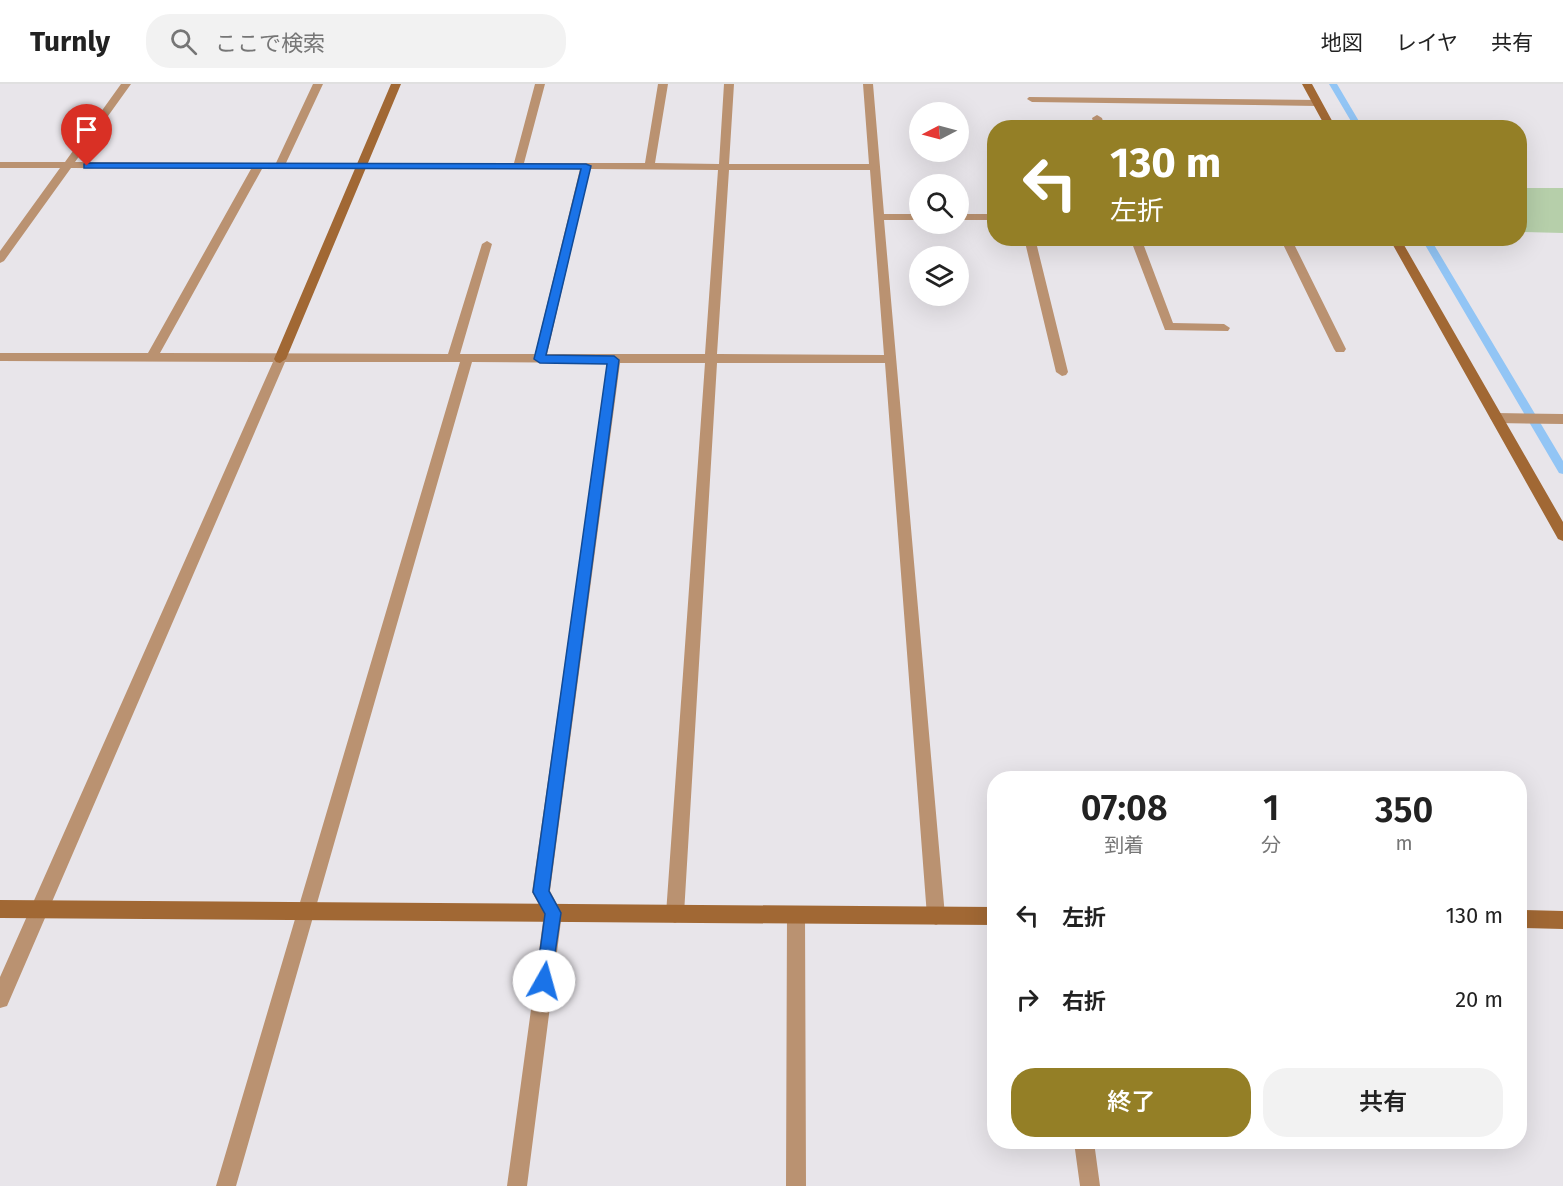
<!DOCTYPE html>
<html lang="ja">
<head>
<meta charset="utf-8">
<style>
  body { margin:0; font-family:"Fira Sans","Noto Sans JP",sans-serif; background:#f2f2f2; color:#222; height:100vh; display:flex; flex-direction:column; font-size:22px; white-space:nowrap }
  * { box-sizing:border-box; margin:0 }
  p { font-size:20px; color:#767676 }
  .icon { flex:none; width:33px; height:33px; fill:none; stroke:currentColor; stroke-width:2; stroke-linecap:round; stroke-linejoin:round }
  .map { position:relative; flex:1; overflow:hidden }
  .sheet { position:absolute; left:987px; top:687px; width:540px; height:378px; display:flex; flex-direction:column; background:#fff; border-radius:24px; box-shadow:0 6px 24px #0002 }
  .sheet>* { flex:none }
  .hud { position:absolute; left:987px; top:36px; width:540px; height:126px; border-radius:24px; box-shadow:0 6px 24px #0002; background:#947f26; color:#fff; overflow:hidden }
  .needle { width:39px; rotate:264deg }
  .controls { position:absolute; left:909px; top:18px; display:grid; gap:12px }
  .controls a { display:grid; place-items:center; width:60px; height:60px; border-radius:50%; background:#fff; box-shadow:0 6px 24px #0002; font-size:30px }
  .pin { position:absolute; display:grid; place-items:center; width:51px; height:51px; color:#fff; margin:-62px -26px; border-radius:50% 50% 50% 0; rotate:-45deg; box-shadow:0 0 6px #0007 }
  .pin .icon { rotate:45deg }
  .me { position:absolute; width:66px; margin:-33px; rotate:7deg; stroke-linejoin:round; filter:drop-shadow(0 0 4px #0008) }
  .turn { display:flex; align-items:center; gap:21px; height:126px; padding:0 24px; font-size:27px }
  .turn .icon { width:78px; height:78px; stroke-width:2.5 }
  .turn b { display:block; font-size:42px; line-height:51px }
  .eta { display:flex; justify-content:space-evenly; align-items:center; height:102px; text-align:center }
  .eta b { font-size:36px; font-weight:600; line-height:42px }
  .action { display:flex; gap:12px; margin-top:auto; padding:12px 24px }
  .action a { flex:1; height:69px; border-radius:24px; background:#947f26; color:#fff; font-size:24px; font-weight:600; line-height:69px; text-align:center }
  .action a+a { background:#f2f2f2; color:#222 }
  ul { padding:0; list-style:none }
  li { display:flex; align-items:center; gap:18px; height:84px; padding:0 24px }
  li div { flex:1 }
  li b { display:block; font-size:22px }
  li em { font-style:normal }
  header { display:flex; align-items:center; gap:36px; box-sizing:border-box; height:84px; padding:0 30px; background:#fff; border-bottom:2px solid #e0e0e0 }
  header strong { font-size:28px }
  nav { display:flex; gap:33px; margin-inline-start:auto; font-size:21px }
  .search { width:420px; height:54px; background:#f2f2f2; display:flex; align-items:center; gap:15px; box-sizing:border-box; padding:0 21px; border-radius:24px; color:#767676; font-size:22px }
  .map>svg:first-child { display:block }
  .green { fill:#b6cfaa }
  .lines { fill:none; stroke-linecap:round; stroke-linejoin:round }
  .stream { fill:#92c5f5; fill-rule:evenodd }
  .lane { fill:#ba9271; fill-rule:evenodd }
  .street { fill:#ba9271; fill-rule:evenodd }
  .secondary { fill:#a16834; fill-rule:evenodd }
  .route { fill:#1a73e8; stroke:#114b97; stroke-width:1.5 }
</style>
</head>
<body>
<header>
<strong>Turnly</strong>
<div class="search"><svg class="icon" aria-label="search" viewBox="0 0 24 24"><circle cx="10" cy="10" r="6"/><path d="M15 15l6 6"/></svg>ここで検索</div>
<nav><a>地図</a><a>レイヤ</a><a>共有</a></nav>
</header>
<div class="map">
<svg width="1563" height="1102" viewBox="0 0 1563 1102">
  <rect width="100%" height="100%" fill="#e8e5ea"/>
  <path class="green" d="M 1520,104 L 1563,104 L 1563,149 L 1520,148 Z"/>
  <g class="lines">
    <path class="stream" d="M 1329,0 L 1337,0 L 1363,44 L 1355,44 Z
      M 1421,154 L 1430,154 L 1563,377 L 1563,390 L 1559,389 Z"/>
    <path class="lane" d="M 1029,13 L 1317,16 L 1322,19 L 1317,22 L 1032,18 L 1027,15 Z"/>
    <path class="street" d="M 121,0 L 131,0 L 75,78 L 276,79 L 313,0 L 323,0 L 286,79 L 514,79 L 535,0 L 545,0 L 524,79 L 645,79 L 658,0 L 668,0 L 655,79 L 719,80 L 724,0 L 734,0 L 729,80 L 869,80 L 863,0 L 873,0 L 884,130 L 920,130 L 920,136 L 884,136 L 945,832 L 942,838 L 936,841 L 930,838 L 927,832 L 885,279 L 717,279 L 684,830 L 681,836 L 675,839 L 669,836 L 666,830 L 705,279 L 620,279 L 550,807 L 562,829 L 527,1102 L 507,1102 L 544,830 L 532,808 L 608,279 L 472,278 L 236,1102 L 216,1102 L 460,278 L 285,278 L 7,922 L 0,924 L 0,893 L 273,278 L 0,277 L 0,269 L 148,269 L 251,85 L 71,84 L 4,177 L 0,179 L 0,167 L 60,84 L 0,84 L 0,78 L 65,78 ZM 262,85 L 580,85 L 535,270 L 460,270 L 492,160 L 487,157 L 482,160 L 448,270 L 160,269 ZM 590,85 L 718,86 L 705,270 L 547,270 ZM 729,86 L 870,86 L 884,271 L 717,270 Z
      M 1097,31 L 1102,34 L 1105,44 L 1095,44 L 1092,34 Z
      M 958,130 L 994,130 L 994,136 L 958,136 Z
      M 1024,154 L 1035,154 L 1068,288 L 1066,291 L 1062,292 L 1056,288 Z
      M 1130,154 L 1141,154 L 1173,239 L 1224,240 L 1230,244 L 1228,247 L 1165,246 Z
      M 1280,154 L 1291,154 L 1346,265 L 1344,268 L 1336,268 L 1334,265 Z
      M 1496,329 L 1563,330 L 1563,340 L 1496,339 L 1490,334 Z
      M 796,822 L 802,825 L 805,831 L 806,1102 L 786,1102 L 787,831 L 790,825 Z
      M 1074,1058 L 1094,1058 L 1100,1102 L 1080,1102 Z"/>
    <path class="secondary" d="M 391,0 L 401,0 L 286,275 L 280,279 L 276,278 L 274,275 Z
      M 1302,0 L 1312,0 L 1336,44 L 1326,44 Z
      M 1389,154 L 1400,154 L 1563,438 L 1563,457 L 1558,455 Z
      M 0,816 L 994,823 L 994,841 L 0,834 Z
      M 1520,826 L 1563,827 L 1563,845 L 1520,844 Z"/>
  </g>
  <path class="route" d="M 87,79 L 586,80 L 591,82 L 546,271 L 614,272 L 619,276 L 549,807 L 561,829 L 550,903 L 544,906 L 538,903 L 536,897 L 545,830 L 533,808 L 607,280 L 540,279 L 534,275 L 581,85 L 84,84 L 84,80 Z"/>
</svg>
<div class="controls">
<a><svg class="needle" viewBox="-14 -14 28 28"><path d="M0-13l5 13h-10z" fill="#e53935"/><path d="M0 13l5-13h-10z" fill="#767676"/></svg></a>
<a><svg class="icon" aria-label="search" viewBox="0 0 24 24"><circle cx="10" cy="10" r="6"/><path d="M15 15l6 6"/></svg></a>
<a><svg class="icon" aria-label="layers" viewBox="0 0 24 24"><path d="M12 4l9 5-9 5-9-5zM3 14l9 5 9-5"/></svg></a>
</div>
<div class="pin" style="left:87px;top:82px;background:#d93025"><svg class="icon" aria-label="arrive" viewBox="0 0 24 24"><path d="M6 21V4h12l-3 4 3 4H6"/></svg></div>
<svg class="me" style="left:544px;top:897px" viewBox="-20 -20 40 40"><circle r="19" fill="#fff"/><path d="M0-13L10 11 0 6-10 11z" fill="#1a73e8"/></svg>
<div class="hud">
<div class="turn"><svg class="icon" aria-label="left" viewBox="0 0 24 24"><path d="M17 20v-9H6M10 6l-5 5 5 5"/></svg><div><b>130 m</b>左折</div></div>
</div>
<section class="sheet">
<div class="eta">
<div><b>07:08</b><p>到着</p></div>
<div><b>1</b><p>分</p></div>
<div><b>350</b><p>m</p></div>
</div>
<ul>
<li><svg class="icon" aria-label="left" viewBox="0 0 24 24"><path d="M17 20v-9H6M10 6l-5 5 5 5"/></svg><div><b>左折</b></div><em>130 m</em></li>
<li><svg class="icon" aria-label="right" viewBox="0 0 24 24"><path d="M7 20v-9h11M14 6l5 5-5 5"/></svg><div><b>右折</b></div><em>20 m</em></li>
</ul>
<div class="action"><a>終了</a><a>共有</a></div>
</section>
</div>
</body>
</html>
